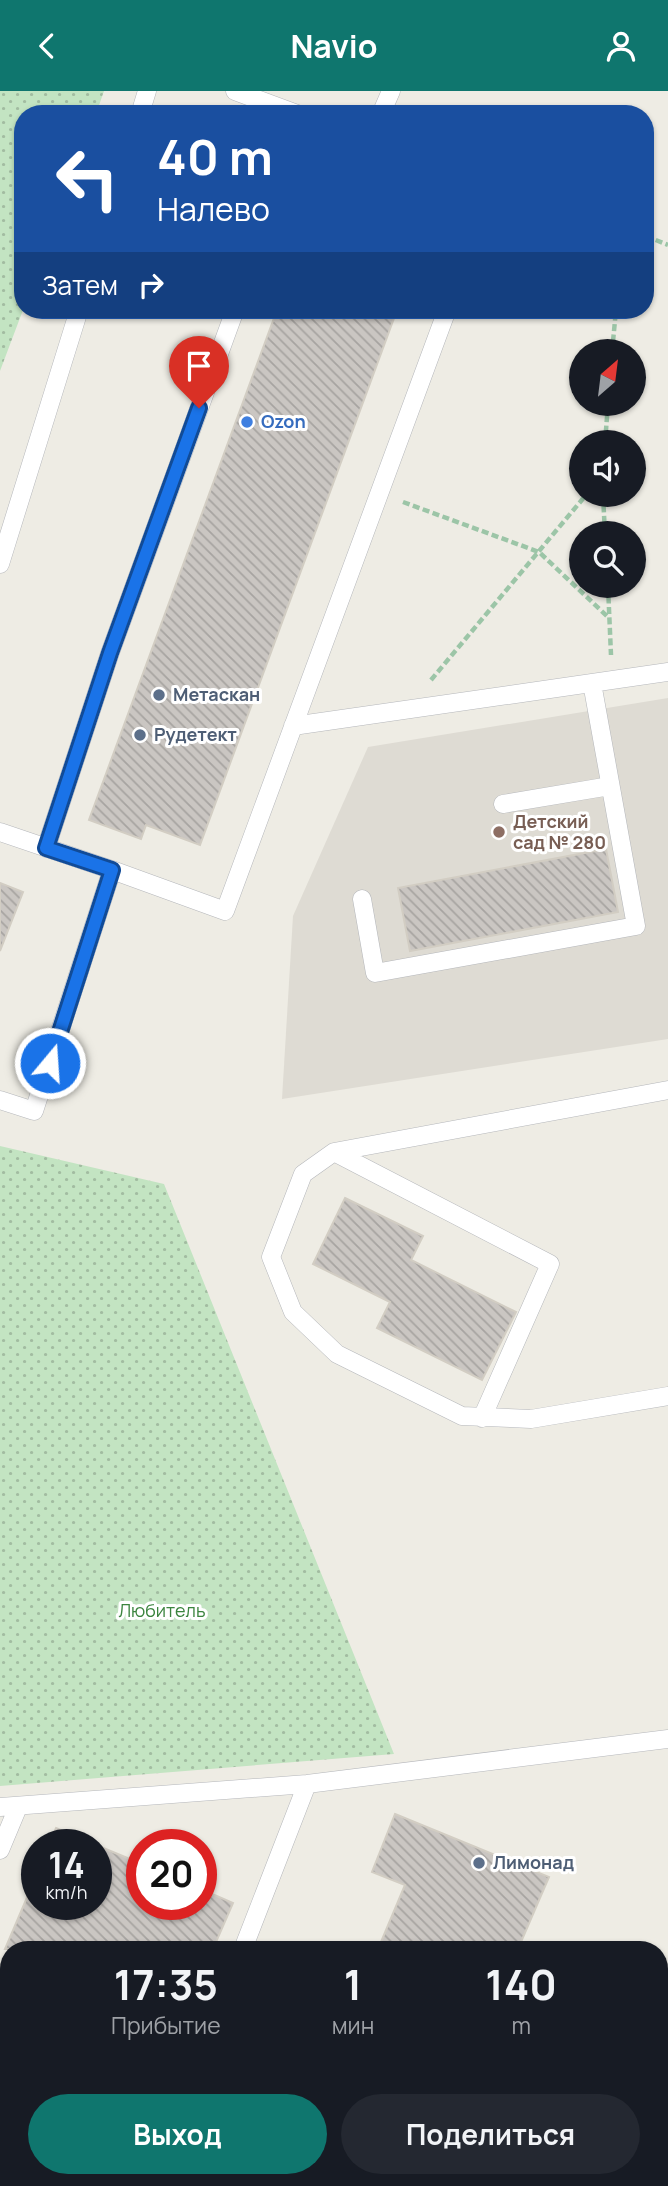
<!DOCTYPE html>
<html lang="ru">
<head>
<meta charset="utf-8">
<style>
  body { margin:0; font-family:Manrope,sans-serif; background:#242831; color:#f1f3f6; height:100vh; display:flex; flex-direction:column; font-size:26px; white-space:nowrap }
  * { box-sizing:border-box; margin:0 }
  p { font-size:23px; color:#9ea1a6 }
  .icon { flex:none; width:38px; height:38px; fill:none; stroke:currentColor; stroke-width:2; stroke-linecap:round; stroke-linejoin:round }
  .map { position:relative; flex:1; overflow:hidden }
  .details { position:absolute; left:0px; top:1850px; width:668px; height:247px; display:flex; flex-direction:column; background:#171b24; border-radius:28px 28px 0 0; box-shadow:0 2px 5px #0004 }
  .details>* { flex:none }
  .top-card { position:absolute; left:14px; top:14px; width:640px; height:214px; border-radius:28px; box-shadow:0 2px 5px #0004; background:#1a4fa0; color:#fff; overflow:hidden }
  .needle { width:46px; rotate:28deg }
  .controls { position:absolute; left:569px; top:248px; display:grid; gap:14px }
  .controls a { display:grid; place-items:center; width:77px; height:77px; border-radius:50%; background:#171b24; box-shadow:0 2px 5px #0004; font-size:35px }
  .speed { position:absolute; left:21px; top:1738px; display:flex; gap:14px; font-size:35px; font-weight:700; text-align:center }
  .speed>* { display:grid; place-content:center; width:91px; height:91px; border-radius:50%; background:#171b24; box-shadow:0 2px 5px #0004; line-height:1 }
  .speed small { font-size:18px; font-weight:400 }
  .speed .limit { border:10px solid #d22; background:#fff; color:#111 }
  .pin { position:absolute; display:grid; place-items:center; width:60px; height:60px; color:#fff; margin:-72px -30px; border-radius:50% 50% 50% 0; rotate:-45deg; box-shadow:0 0 7px #0007 }
  .pin .icon { rotate:45deg }
  .me { position:absolute; width:77px; margin:-38px; rotate:18deg; stroke-linejoin:round; filter:drop-shadow(0 0 5px #0008) }
  .turn { display:flex; align-items:center; gap:24px; height:147px; padding:0 28px; font-size:32px }
  .turn .icon { width:91px; height:91px; stroke-width:2.5 }
  .turn b { display:block; font-size:49px; line-height:60px }
  .then { display:flex; align-items:center; height:66px; padding:0 28px; background:#0003; gap:14px; font-size:26px }
  .eta { display:flex; justify-content:space-evenly; align-items:center; height:119px; text-align:center }
  .eta b { font-size:42px; font-weight:700; line-height:49px }
  .primary-button { display:flex; gap:14px; margin-top:auto; padding:14px 28px }
  .primary-button a { flex:1; height:80px; border-radius:42px; background:#0f766e; color:#fff; font-size:28px; font-weight:700; line-height:80px; text-align:center }
  .primary-button a+a { background:#242831; color:#f1f3f6 }
  header { display:flex; justify-content:space-between; align-items:center; height:91px; padding:0 28px; background:#0f766e; color:#fff; font-size:32px; font-weight:700 }
  .map>svg:first-child { display:block }
  .education { fill:#dedbd3 }
  .grass { fill:url(#grass-dots) }
  .building { fill:url(#building-back-hatch); stroke:#d2cdc3; stroke-width:2 }
  .lines { fill:none; stroke-linecap:round; stroke-linejoin:round }
  .lane-casing { stroke:#b5b7bb; stroke-width:19 }
  .path { stroke:#9cc5a7; stroke-width:4.5; stroke-dasharray:7 3.5; stroke-linecap:butt }
  .lane { stroke:#fff; stroke-width:18 }
  .route-casing { stroke:#114b97; stroke-width:18 }
  .route { stroke:#1a73e8; stroke-width:12 }
  .shop-dot { fill:#3f7fe0; stroke:#fff; stroke-width:2.5 }
  .service-dot { fill:#5c6f8a; stroke:#fff; stroke-width:2.5 }
  .education-dot { fill:#8d6e63; stroke:#fff; stroke-width:2.5 }
  .labels { text-anchor:middle; stroke-width:6; stroke-linejoin:round; paint-order:stroke }
  .shop-label { font-size:18px; font-weight:bold; fill:#366cbe; stroke:#fff; text-anchor:start }
  .service-label { font-size:18px; font-weight:bold; fill:#4e5e75; stroke:#fff; text-anchor:start }
  .education-label { font-size:18px; font-weight:bold; fill:#785e54; stroke:#fff; text-anchor:start }
  .park-label { font-size:18px; fill:#3b843e; stroke:#fff }
</style>
</head>
<body>
<header><svg class="icon" aria-label="back" viewBox="0 0 24 24"><path d="M15 5l-7 7 7 7"/></svg>Navio<svg class="icon" aria-label="person" viewBox="0 0 24 24"><circle cx="12" cy="8" r="4"/><path d="M4 21q1-7 8-7t8 7"/></svg></header>
<div class="map">
<svg width="668" height="2095" viewBox="0 0 668 2095">
  <defs>
    <pattern id="grass-dots" width="8" height="8" patternUnits="userSpaceOnUse" patternTransform="scale(1.75)"><rect width="8" height="8" fill="#c3e4c2"/><path d="M2 2h.1M6 6h.1" fill="none" stroke="#a2bca1" stroke-width="1.8" stroke-linecap="round"/></pattern>
    <pattern id="building-back-hatch" width="6" height="6" patternUnits="userSpaceOnUse" patternTransform="scale(1.75)"><rect width="6" height="6" fill="#cac6c2"/><path d="M-1 5l2 2M0 0l6 6M5-1l2 2" fill="none" stroke="#a7a4a1"/></pattern>
  </defs>
  <rect width="100%" height="100%" fill="#eeece4"/>
  <path class="education" d="M 668,607 L 668,948 L 282,1008 L 293,825 L 368,656 Z"/>
  <path class="grass" d="M 0,0 L 104,0 L 96,23 L 23,23 L 23,219 L 0,280 Z
    M 0,1055 L 164,1093 L 394,1663 L 0,1695 Z"/>
  <path class="building" d="M 277,219 L 397,219 L 200,754 L 146,734 L 141,748 L 89,729 Z
    M 606,758 L 618,821 L 410,860 L 398,797 Z
    M 0,792 L 23,801 L 0,860 Z
    M 345,1107 L 423,1145 L 411,1169 L 516,1221 L 482,1289 L 377,1237 L 390,1211 L 313,1173 Z
    M 395,1723 L 549,1786 L 518,1858 L 378,1858 L 405,1794 L 372,1781 Z
    M 56,1737 L 95,1754 L 49,1754 Z
    M 96,1754 L 142,1773 L 142,1813 L 201,1813 L 201,1798 L 233,1812 L 213,1858 L 5,1858 L 37,1783 L 37,1813 L 96,1813 Z"/>
  <g class="lines">
    <g class="lane-casing">
      <path id="lane" d="M 235,0 L 297,23
        M 140,23 L 147,0
        M 381,23 L 391,0
        M 0,473 L 79,219
        M 293,635 L 668,581
        M 503,713 L 610,695
        M 0,741 L 112,779 L 34,1020 L 0,1009
        M 46,757 L 110,562 L 235,219
        M 112,779 L 225,820 L 447,219
        M 362,808 L 375,882 L 636,835 L 592,592
        M 668,999 L 334,1061 L 303,1083 L 271,1166 L 293,1221 L 337,1263 L 462,1325 L 531,1328 L 668,1305
        M 334,1061 L 550,1173 L 482,1327
        M 0,1716 L 307,1693 L 668,1648
        M 0,1759 L 18,1716
        M 243,1858 L 307,1693
        M 0,1940 L 3,1944 L 0,1951
        M 660,1955 L 668,1946
        M 660,2002 L 668,2006
        M 0,2083 L 9,2082
        M 177,2095 L 179,2088
        M 337,2095 L 340,2088"/>
    </g>
    <path class="path" d="M 646,145 L 668,154
      M 612,261 L 616,219
      M 605,352 L 608,313
      M 603,404 L 605,443
      M 403,411 L 539,461 L 609,527
      M 608,495 L 611,564
      M 431,589 L 586,404"/>
    <use href="#lane" class="lane"/>
  </g>
  <g class="lines">
    <g class="route-casing">
      <path id="route" d="M 50,972 L 112,779 L 46,757 L 110,562 L 199,317"/>
    </g>
    <use href="#route" class="route"/>
  </g>
  <circle class="shop-dot" cx="247" cy="331" r="7"/>
  <g class="service-dot">
    <circle cx="159" cy="604" r="7"/>
    <circle cx="140" cy="644" r="7"/>
    <circle cx="479" cy="1772" r="7"/>
  </g>
  <circle class="education-dot" cx="499" cy="741" r="7"/>
  <g class="labels">
    <g class="shop-label">
      <text x="261" y="337">Ozon</text>
    </g>
    <g class="service-label">
      <text x="173" y="610">Метаскан</text>
      <text x="154" y="650">Рудетект</text>
      <text x="493" y="1778">Лимонад</text>
    </g>
    <g class="education-label">
      <text x="513" y="737">Детский<tspan x="513" dy="21">сад № 280</tspan></text>
    </g>
    <g class="park-label">
      <text x="162" y="1526">Любитель</text>
    </g>
  </g>
</svg>
<div class="controls">
<a><svg class="needle" viewBox="-14 -14 28 28"><path d="M0-13l5 13h-10z" fill="#e53935"/><path d="M0 13l5-13h-10z" fill="#9ea1a6"/></svg></a>
<a><svg class="icon" aria-label="sound" viewBox="0 0 24 24"><path d="M4 9h4l5-4v14l-5-4H4zM17 9q2 3 0 6"/></svg></a>
<a><svg class="icon" aria-label="search" viewBox="0 0 24 24"><circle cx="10" cy="10" r="6"/><path d="M15 15l6 6"/></svg></a>
</div>
<div class="speed"><div>14<small>km/h</small></div><div class="limit">20</div></div>
<div class="pin" style="left:199px;top:317px;background:#d93025"><svg class="icon" aria-label="arrive" viewBox="0 0 24 24"><path d="M6 21V4h12l-3 4 3 4H6"/></svg></div>
<svg class="me" style="left:50px;top:972px" viewBox="-20 -20 40 40"><circle r="17" fill="#1a73e8" stroke="#fff" stroke-width="3"/><path d="M0-11L8 9 0 5-8 9z" fill="#fff"/></svg>
<div class="top-card">
<div class="turn"><svg class="icon" aria-label="left" viewBox="0 0 24 24"><path d="M17 20v-9H6M10 6l-5 5 5 5"/></svg><div><b>40 m</b>Налево</div></div>
<div class="then">Затем<svg class="icon" aria-label="right" viewBox="0 0 24 24"><path d="M7 20v-9h11M14 6l5 5-5 5"/></svg></div>
</div>
<section class="details">
<div class="eta">
<div><b>17:35</b><p>Прибытие</p></div>
<div><b>1</b><p>мин</p></div>
<div><b>140</b><p>m</p></div>
</div>
<div class="primary-button"><a>Выход</a><a>Поделиться</a></div>
</section>
</div>
</body>
</html>
